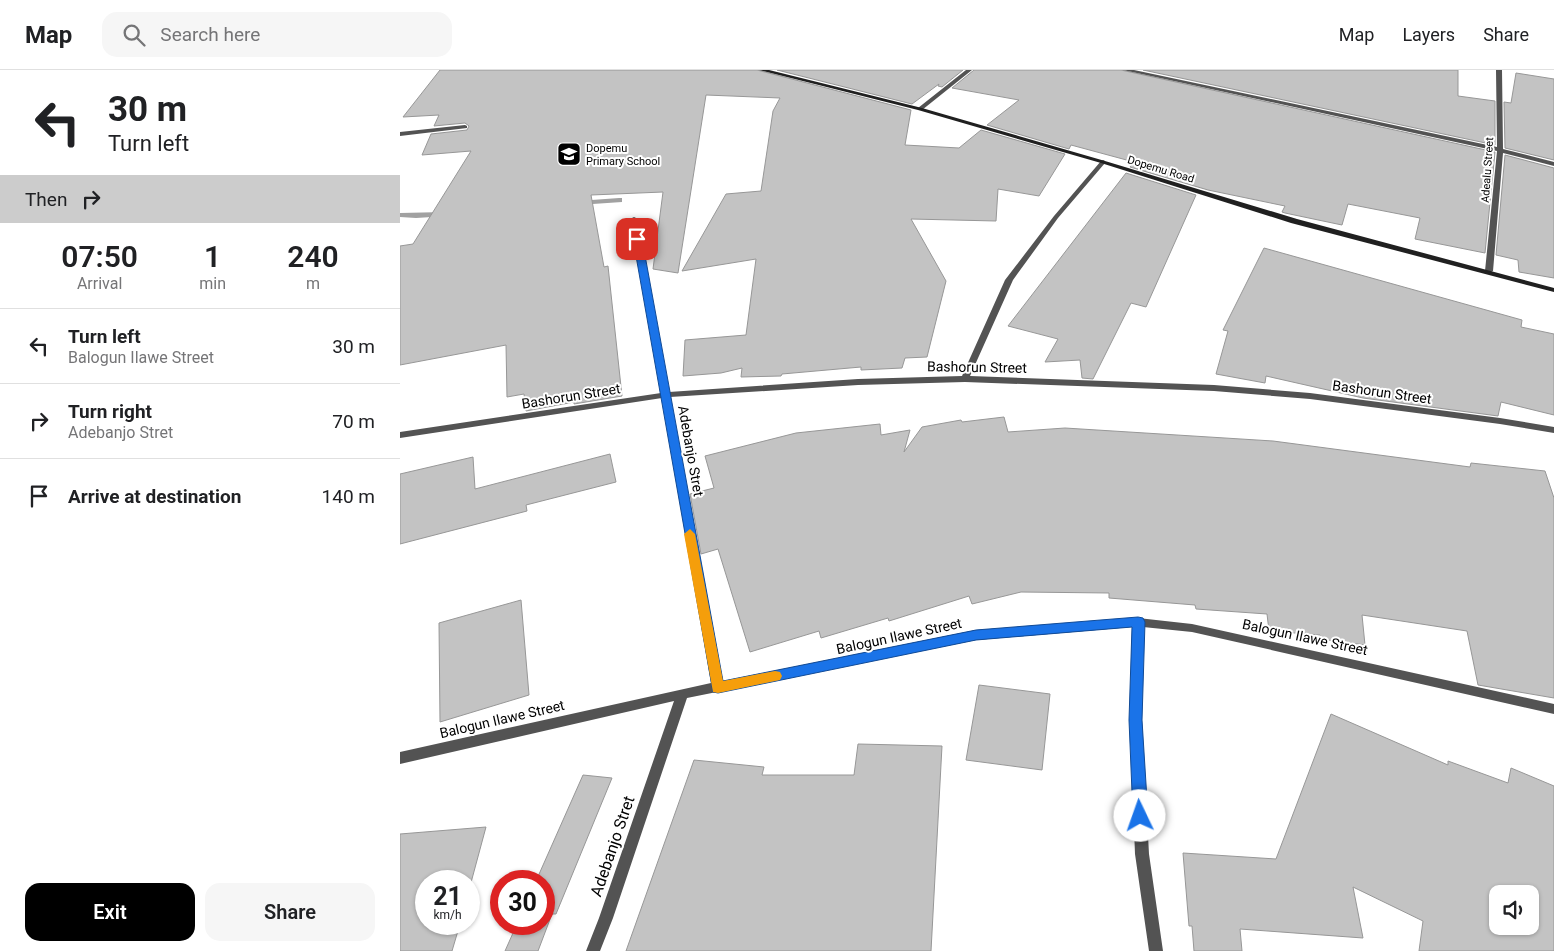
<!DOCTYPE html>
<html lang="en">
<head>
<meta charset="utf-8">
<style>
  body { margin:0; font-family:Roboto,sans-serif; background:#f6f6f6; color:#202124; height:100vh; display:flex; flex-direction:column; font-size:19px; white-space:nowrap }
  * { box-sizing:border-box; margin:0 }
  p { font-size:16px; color:#757577 }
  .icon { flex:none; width:28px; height:28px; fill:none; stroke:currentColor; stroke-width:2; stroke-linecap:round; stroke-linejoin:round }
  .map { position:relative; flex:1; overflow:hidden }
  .sheet { display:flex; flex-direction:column; background:#fff; width:400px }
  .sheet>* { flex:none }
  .top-card { background:#fff; color:#202124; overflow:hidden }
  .fabs { position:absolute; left:1089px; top:815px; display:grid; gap:10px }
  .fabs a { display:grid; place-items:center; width:50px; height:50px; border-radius:10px; background:#fff; box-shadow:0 1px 4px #0004; font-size:25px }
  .speed { position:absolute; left:15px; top:800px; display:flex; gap:10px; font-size:25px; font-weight:700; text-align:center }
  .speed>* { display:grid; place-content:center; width:65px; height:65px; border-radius:50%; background:#fff; box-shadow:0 1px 4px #0004; line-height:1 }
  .speed small { font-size:12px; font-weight:400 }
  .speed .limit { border:8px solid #d22; background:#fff; color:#111 }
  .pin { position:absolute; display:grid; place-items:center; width:42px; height:42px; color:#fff; margin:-21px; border-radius:10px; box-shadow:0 2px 8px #0006 }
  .me { position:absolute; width:55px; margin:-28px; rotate:357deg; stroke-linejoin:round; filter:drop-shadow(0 0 4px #0008) }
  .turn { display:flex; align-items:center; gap:18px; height:105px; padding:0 25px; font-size:22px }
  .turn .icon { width:65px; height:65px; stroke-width:2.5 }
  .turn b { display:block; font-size:35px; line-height:42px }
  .then { display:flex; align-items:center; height:48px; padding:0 25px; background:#0003; gap:10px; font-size:19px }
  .eta { display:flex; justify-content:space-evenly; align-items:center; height:85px; text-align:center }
  .eta b { font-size:30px; font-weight:600; line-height:35px }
  .primary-button { display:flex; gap:10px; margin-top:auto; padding:10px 25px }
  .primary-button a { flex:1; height:58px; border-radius:15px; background:#000; color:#fff; font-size:20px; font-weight:600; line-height:58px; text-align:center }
  .primary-button a+a { background:#f6f6f6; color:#202124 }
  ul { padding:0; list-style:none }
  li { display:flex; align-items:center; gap:15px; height:75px; padding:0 25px; border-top:1px solid #e0e0e0 }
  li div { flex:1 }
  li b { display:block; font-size:19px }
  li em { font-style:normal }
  header { display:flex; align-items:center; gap:30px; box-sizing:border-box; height:70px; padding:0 25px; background:#fff; border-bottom:1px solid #e0e0e0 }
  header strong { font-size:24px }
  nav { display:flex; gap:28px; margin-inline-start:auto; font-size:18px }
  .search { width:350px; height:45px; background:#f6f6f6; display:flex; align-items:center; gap:12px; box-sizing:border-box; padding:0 18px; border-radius:15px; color:#757577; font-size:19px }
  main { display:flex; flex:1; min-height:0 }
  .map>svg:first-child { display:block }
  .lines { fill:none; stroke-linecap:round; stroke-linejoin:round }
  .stream { fill:#a1a1a1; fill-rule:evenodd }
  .building { fill:#c3c3c3; stroke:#979797; fill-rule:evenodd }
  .service { fill:#535353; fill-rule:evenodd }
  .minor { fill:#535353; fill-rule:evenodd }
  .secondary { fill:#202020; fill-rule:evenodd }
  .route { fill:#1a73e8; stroke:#114b97 }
  .slow { fill:#f59e0b }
  .labels { text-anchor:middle; stroke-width:4; stroke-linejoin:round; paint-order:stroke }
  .far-poi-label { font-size:11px; fill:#000; stroke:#fff; text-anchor:start }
  .far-street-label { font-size:11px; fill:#000; stroke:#fff }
  .street-label { font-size:14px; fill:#000; stroke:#fff }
  .near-street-label { font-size:16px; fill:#000; stroke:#fff }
</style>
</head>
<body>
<header>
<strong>Map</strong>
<div class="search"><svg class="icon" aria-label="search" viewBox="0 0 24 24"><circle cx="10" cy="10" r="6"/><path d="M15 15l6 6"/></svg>Search here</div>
<nav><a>Map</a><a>Layers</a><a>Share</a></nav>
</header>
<main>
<section class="sheet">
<div class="top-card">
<div class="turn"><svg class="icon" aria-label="left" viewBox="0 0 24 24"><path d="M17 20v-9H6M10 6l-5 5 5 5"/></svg><div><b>30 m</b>Turn left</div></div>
<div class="then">Then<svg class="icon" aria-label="right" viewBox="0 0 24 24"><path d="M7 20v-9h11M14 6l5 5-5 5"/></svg></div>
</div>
<div class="eta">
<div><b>07:50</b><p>Arrival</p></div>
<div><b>1</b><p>min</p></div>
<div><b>240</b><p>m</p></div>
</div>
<ul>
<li><svg class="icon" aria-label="left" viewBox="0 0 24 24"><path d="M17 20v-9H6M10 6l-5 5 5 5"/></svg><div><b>Turn left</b><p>Balogun Ilawe Street</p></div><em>30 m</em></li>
<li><svg class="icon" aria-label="right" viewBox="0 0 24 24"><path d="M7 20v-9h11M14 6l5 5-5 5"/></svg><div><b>Turn right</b><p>Adebanjo Stret</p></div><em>70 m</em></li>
<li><svg class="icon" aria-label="arrive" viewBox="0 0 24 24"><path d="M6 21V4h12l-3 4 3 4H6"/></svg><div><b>Arrive at destination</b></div><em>140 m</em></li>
</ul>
<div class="primary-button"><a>Exit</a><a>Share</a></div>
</section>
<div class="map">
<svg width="1154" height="881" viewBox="0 0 1154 881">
  <rect width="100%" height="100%" fill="#fff"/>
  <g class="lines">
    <path class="stream" d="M 219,128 L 222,128 L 222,132 L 178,135 L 174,133 L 178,131 Z
      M 45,142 L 48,142 L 48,146 L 16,148 L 0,147 L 0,143 Z"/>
  </g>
  <path class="building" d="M 40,0 L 357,0 L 511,40 L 505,75 L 559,78 L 581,60 L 665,84 L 639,126 L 598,119 L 596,151 L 511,149 L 546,211 L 527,287 L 505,288 L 502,298 L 461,300 L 461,297 L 382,304 L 381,306 L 341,307 L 342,298 L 321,303 L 283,306 L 285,270 L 346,265 L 356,189 L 282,201 L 326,124 L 361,121 L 373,41 L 380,28 L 306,25 L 278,203 L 253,199 L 263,122 L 191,125 L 204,197 L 208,196 L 222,326 L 174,334 L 174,332 L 126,341 L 124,324 L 107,327 L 106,275 L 0,295 L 0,176 L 13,174 L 71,81 L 22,85 L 31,64 L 67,60 L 69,56 L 65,53 L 34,56 L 39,45 L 3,47 Z
    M 377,0 L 563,0 L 542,17 L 538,16 L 539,14 L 512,34 Z
    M 574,0 L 721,0 L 1095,82 L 1085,183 L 1015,169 L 1020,148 L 948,134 L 942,155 L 885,143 L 882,142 L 885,136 L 808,120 L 730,97 L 734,92 L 671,75 L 669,79 L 587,55 L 619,30 L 552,18 Z
    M 743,0 L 1058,0 L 1058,26 L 1095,31 L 1095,75 Z
    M 1116,3 L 1154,9 L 1154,90 L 1105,78 L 1104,32 L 1111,33 Z
    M 1105,85 L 1154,98 L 1154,208 L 1119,202 L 1118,190 L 1096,185 Z
    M 726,103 L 796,125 L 746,237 L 731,233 L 693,309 L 682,308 L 680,290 L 645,292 L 658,269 L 608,256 Z
    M 864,178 L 1122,250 L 1121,257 L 1154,264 L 1154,345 L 1101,332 L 1098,346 L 963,328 L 866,306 L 865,313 L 816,304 L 828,261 L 823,260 Z
    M 604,347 L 608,362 L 665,358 L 873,371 L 1070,397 L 1071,393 L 1145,401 L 1154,428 L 1154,628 L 1078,615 L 1067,561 L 962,545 L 965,575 L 920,569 L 920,565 L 869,561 L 867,544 L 796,539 L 795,535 L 709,528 L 709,523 L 621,522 L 572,534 L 569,526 L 489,551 L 488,548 L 421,568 L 419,561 L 350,582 L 318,479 L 301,484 L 290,424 L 314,418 L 305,386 L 396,363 L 480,354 L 481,365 L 510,360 L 504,382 L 522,357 L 561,350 L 562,352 Z
    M 210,384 L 216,412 L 126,435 L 127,441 L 0,474 L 0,404 L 73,387 L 75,419 Z
    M 121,530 L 129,625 L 40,652 L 39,553 Z
    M 579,615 L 650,624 L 642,700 L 566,690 Z
    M 931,644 L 1048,695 L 1048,691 L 1108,713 L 1111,698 L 1154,716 L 1154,881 L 1019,881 L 1023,851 L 953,817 L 963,868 L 840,859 L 842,881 L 794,881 L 792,856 L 789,856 L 783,783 L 876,789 ZM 1098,824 L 1130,824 L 1130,856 L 1098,856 Z
    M 458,674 L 542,676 L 531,881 L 226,881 L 294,690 L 364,697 L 362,705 L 454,705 Z
    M 183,705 L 212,708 L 156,844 L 152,844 L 138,881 L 105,881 L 117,854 L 144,854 L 144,811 L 136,811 Z
    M 86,757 L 69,820 L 69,811 L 26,811 L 26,854 L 60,854 L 52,881 L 0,881 L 0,764 Z"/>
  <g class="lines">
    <path class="service" d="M 65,55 L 67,56 L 67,58 L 0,66 L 0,62 Z"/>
    <path class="minor" d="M 566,0 L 572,0 L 522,40 L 518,40 L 518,38 Z
      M 723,0 L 734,0 L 1097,77 L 1096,0 L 1102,0 L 1103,79 L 1154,92 L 1154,96 L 1103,83 L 1093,201 L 1089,203 L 1085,201 L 1097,81 Z
      M 703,90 L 705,91 L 705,93 L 658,148 L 613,210 L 570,306 L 814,315 L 910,323 L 1100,348 L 1154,357 L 1154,363 L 1100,354 L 910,329 L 814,321 L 565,312 L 458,315 L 270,327 L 323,611 L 576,560 L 738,548 L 792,554 L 1154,634 L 1154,644 L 792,562 L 743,557 L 742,650 L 749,784 L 763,881 L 749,881 L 735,784 L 730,650 L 732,557 L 576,570 L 287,628 L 213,848 L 200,881 L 186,881 L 199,848 L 274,631 L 0,694 L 0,682 L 311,613 L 262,328 L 0,368 L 0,362 L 261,323 L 230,149 L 234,147 L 238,149 L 269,322 L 458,309 L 562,306 L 605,210 L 654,146 L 701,91 Z"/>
    <path class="secondary" d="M 359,0 L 369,0 L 522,38 L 705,91 L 897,149 L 1154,218 L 1154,222 L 891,153 L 701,93 L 518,40 Z"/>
  </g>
  <path class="route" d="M 237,166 L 242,169 L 323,611 L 576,560 L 738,547 L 743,548 L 745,552 L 742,650 L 748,746 L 745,751 L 740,753 L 735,751 L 733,746 L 729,650 L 732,557 L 576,570 L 318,623 L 313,622 L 233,169 Z"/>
  <path class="slow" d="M 290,459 L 295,464 L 323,611 L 375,601 L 380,602 L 382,606 L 380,610 L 318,623 L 313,622 L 284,464 Z"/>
  <defs>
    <g id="school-square" transform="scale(1.25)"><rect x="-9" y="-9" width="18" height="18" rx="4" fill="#000" stroke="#fff"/><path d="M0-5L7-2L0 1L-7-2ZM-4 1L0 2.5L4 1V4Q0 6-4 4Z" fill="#fff"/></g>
  </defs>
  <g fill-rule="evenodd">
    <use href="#school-square" x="169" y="84"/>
  </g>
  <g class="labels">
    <g class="far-poi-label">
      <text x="186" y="82">Dopemu<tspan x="186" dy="13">Primary School</tspan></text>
    </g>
    <g class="far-street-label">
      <text transform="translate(761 99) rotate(17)" y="4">Dopemu Road</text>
      <text transform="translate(1087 100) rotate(-86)" y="4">Adealu Street</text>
    </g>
    <g class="street-label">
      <text transform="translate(577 297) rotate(1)" y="5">Bashorun Street</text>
      <text transform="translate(982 322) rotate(8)" y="5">Bashorun Street</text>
      <text transform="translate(171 326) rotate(-9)" y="5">Bashorun Street</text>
      <text transform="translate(291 381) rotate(80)" y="5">Adebanjo Stret</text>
      <text transform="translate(499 566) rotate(-12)" y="5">Balogun Ilawe Street</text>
      <text transform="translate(905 567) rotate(12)" y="5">Balogun Ilawe Street</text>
      <text transform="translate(102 649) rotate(-13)" y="5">Balogun Ilawe Street</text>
    </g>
    <g class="near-street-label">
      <text transform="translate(212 776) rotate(-71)" y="6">Adebanjo Stret</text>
    </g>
  </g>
</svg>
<div class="fabs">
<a><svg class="icon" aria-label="sound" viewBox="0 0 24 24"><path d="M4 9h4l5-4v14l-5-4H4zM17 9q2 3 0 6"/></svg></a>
</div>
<div class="speed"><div>21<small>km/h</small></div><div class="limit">30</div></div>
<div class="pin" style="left:237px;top:169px;background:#d93025"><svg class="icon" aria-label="arrive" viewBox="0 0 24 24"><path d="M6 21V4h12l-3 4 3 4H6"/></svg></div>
<svg class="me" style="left:740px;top:746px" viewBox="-20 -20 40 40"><circle r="19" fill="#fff"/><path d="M0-13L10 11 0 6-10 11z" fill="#1a73e8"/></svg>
</div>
</main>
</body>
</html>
